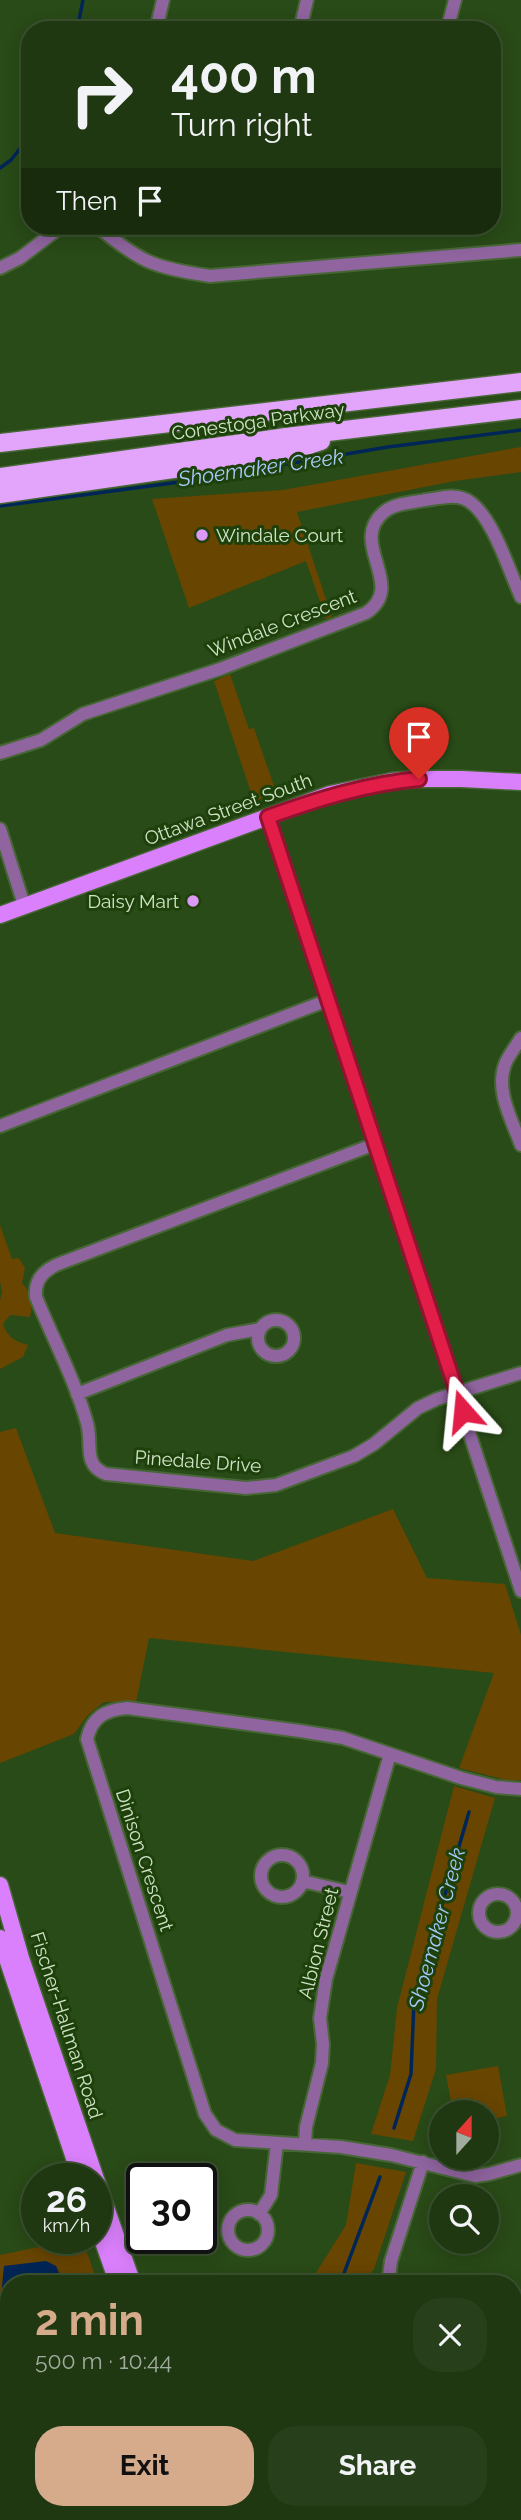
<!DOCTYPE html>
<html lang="en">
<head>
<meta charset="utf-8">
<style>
  body { margin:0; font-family:Raleway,sans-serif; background:#273f1a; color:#f1f3f6; height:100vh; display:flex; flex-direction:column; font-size:26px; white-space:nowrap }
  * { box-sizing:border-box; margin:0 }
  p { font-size:23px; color:#a1ac9f }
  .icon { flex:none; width:38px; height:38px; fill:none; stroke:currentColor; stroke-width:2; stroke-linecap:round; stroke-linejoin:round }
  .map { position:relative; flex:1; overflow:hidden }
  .drawer { position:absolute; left:0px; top:2275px; width:522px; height:245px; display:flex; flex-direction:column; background:#1f3811; border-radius:28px 28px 0 0; box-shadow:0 4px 18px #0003,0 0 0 2px #3c5231 }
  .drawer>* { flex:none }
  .top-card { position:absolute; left:21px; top:21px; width:480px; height:214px; border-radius:28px; box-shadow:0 4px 18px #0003,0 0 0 2px #3c5231; background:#1f3811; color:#f1f3f6; overflow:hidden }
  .needle { width:46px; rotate:21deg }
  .controls { position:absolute; left:429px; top:2100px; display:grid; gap:14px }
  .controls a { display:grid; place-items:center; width:70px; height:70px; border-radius:50%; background:#1f3811; box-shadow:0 4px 18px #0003,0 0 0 2px #3c5231; font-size:35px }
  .speed { position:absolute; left:21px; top:2163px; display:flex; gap:14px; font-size:35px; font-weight:700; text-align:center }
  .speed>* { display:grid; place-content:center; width:91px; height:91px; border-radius:50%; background:#1f3811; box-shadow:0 4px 18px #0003,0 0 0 2px #3c5231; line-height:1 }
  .speed small { font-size:18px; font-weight:400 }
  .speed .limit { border:4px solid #111; border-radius:10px; background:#fff; color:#111 }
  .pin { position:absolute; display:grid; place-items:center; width:60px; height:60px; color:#fff; margin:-72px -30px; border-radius:50% 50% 50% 0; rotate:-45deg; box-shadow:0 0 7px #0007 }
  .pin .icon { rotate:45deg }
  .me { position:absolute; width:77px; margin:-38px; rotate:342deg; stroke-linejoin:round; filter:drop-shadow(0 0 5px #0008) }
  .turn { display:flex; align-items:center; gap:24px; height:147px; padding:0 35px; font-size:32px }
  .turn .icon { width:91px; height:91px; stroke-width:2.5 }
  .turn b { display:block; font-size:49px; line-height:60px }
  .then { display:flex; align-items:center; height:66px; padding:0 35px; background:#0003; gap:14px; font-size:26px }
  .round { display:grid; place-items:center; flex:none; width:74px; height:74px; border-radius:28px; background:#273f1a }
  .overview { display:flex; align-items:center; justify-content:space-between; height:119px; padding:0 35px }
  h1 { font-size:42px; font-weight:700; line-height:52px; color:#d6ab8b }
  .action { display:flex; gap:14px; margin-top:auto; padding:14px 35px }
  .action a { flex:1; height:80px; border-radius:28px; background:#d6ab8b; color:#111; font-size:28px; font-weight:700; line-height:80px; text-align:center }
  .action a+a { background:#273f1a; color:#f1f3f6 }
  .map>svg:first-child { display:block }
  .green { fill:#684501 }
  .water { fill:#002657 }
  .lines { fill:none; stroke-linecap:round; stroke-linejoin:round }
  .stream { stroke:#002657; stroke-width:3.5 }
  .minor-casing { stroke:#476636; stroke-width:16 }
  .major-casing { stroke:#476636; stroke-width:19 }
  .highway-casing { stroke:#476636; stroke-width:21 }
  .minor { stroke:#8f649f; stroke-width:12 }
  .major { stroke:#db80fc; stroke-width:16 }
  .highway { stroke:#e3a4fb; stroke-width:18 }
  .route-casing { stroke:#92132f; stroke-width:18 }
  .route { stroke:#e11d48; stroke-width:12 }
  .poi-dot { fill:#dc99f5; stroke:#1e400b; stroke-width:2.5 }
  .labels { text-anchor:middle; stroke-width:6; stroke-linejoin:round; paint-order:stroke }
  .street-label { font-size:19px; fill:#cfe3c6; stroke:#1e400b }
  .poi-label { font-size:19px; fill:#cfe3c6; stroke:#1e400b; text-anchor:start }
  .water-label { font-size:21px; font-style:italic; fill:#a7cafb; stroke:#1e400b }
</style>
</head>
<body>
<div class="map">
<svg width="521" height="2520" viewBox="0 0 521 2520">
  <rect width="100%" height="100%" fill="#294b17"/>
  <path class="green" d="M 521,447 L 521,472 L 455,481 L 297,512 L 332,617 L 326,619 L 306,561 L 189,608 L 152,499 L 283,490 Z
    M 230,674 L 249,729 L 254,728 L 276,792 L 254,802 L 214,681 Z
    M 0,1225 L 12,1259 L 19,1258 L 25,1268 L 22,1283 C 32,1294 33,1303 30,1317 L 10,1315 L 3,1324 C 8,1338 15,1341 28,1345 L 23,1357 L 0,1369 L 0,1300 L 2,1292 L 0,1281 Z
    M 16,1428 L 55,1533 L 253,1561 L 393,1509 L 427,1578 L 505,1584 L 521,1635 L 521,1780 L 510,1781 L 459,1768 L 494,1673 L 149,1638 L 136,1702 L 104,1702 L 88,1715 L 74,1734 L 0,1763 L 0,1432 Z
    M 454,1786 L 495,1798 L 437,1999 L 436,2069 L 413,2141 L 371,2134 L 390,2075 L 397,2008 Z
    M 498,2066 L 507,2116 L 487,2120 L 486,2112 L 453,2112 L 446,2075 Z
    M 356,2163 L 406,2172 L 374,2269 L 361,2284 L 309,2284 L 346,2225 Z
    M 82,2238 L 98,2284 L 9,2284 L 9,2511 L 177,2511 L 180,2520 L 0,2520 L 0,2255 Z
    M 229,2511 L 276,2511 L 275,2520 L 232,2520 Z"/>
  <path class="water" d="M 46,2261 L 56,2266 L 64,2284 L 9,2284 L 9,2309 L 0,2307 L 4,2266 Z"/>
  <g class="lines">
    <path class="stream" d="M 77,30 L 83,0
      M 0,168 L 11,160 L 30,136
      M 0,506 L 180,482 L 388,447 L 521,430
      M 394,2128 L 411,2074 L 414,2001 L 469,1812
      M 340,2284 L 380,2177
      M 117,2518 L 120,2511"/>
    <g class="minor-casing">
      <path id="minor" d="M 156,30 L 163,0
        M 300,30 L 307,0
        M 447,30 L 455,0
        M 97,226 C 140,262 154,268 210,276 L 521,250
        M 0,268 L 20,258 L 62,226
        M 0,753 L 41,740 L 83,714 L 220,669 L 366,613 C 408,585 347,543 384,512 C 395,503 412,503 425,500 C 437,499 451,494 462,498 C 490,506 509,571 521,597
        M 268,817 L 521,1591
        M 0,829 L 24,905
        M 521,1038 C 516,1046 510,1054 506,1062 C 494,1089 512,1120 521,1145
        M 0,1126 L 328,1000
        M 375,1144 L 61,1263 C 45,1269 34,1279 36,1297 C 53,1339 75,1380 87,1423 C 93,1443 82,1465 106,1474 L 246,1488 L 276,1485 L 354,1456 L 374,1444 L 418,1408 L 437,1399 L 521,1373
        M258 1338a18 18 0 1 1 36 0a18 18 0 1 1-36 0Z
        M 77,1394 L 227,1335 L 260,1329
        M 521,1789 L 496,1787 L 461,1778 L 343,1738 L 300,1731 L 127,1708 C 105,1710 92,1717 87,1739 L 205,2114 L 216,2130 L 235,2140 L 341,2147 L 391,2155 L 475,2176 L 489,2174 L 521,2165
        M261 1876a21 21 0 1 1 42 0a21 21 0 1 1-42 0Z
        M 302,1881 L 349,1892
        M479 1913a19 19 0 1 1 38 0a19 19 0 1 1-38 0Z
        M 305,2143 L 306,2127 L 322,2063 L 323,2044 L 320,2018 L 326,1979 L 390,1754
        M228 2230a20 20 0 1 1 40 0a20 20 0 1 1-40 0Z
        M 259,2214 L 271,2195 L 277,2143
        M 393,2284 L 389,2277 L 391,2261 L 423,2162
        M 513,2303 L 521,2304
        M 513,2476 L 521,2477
        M 342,2520 L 343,2511"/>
    </g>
    <g class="major-casing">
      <path id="major" d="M 0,915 L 330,794 L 392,781 L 419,779 L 462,779 L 521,782
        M 0,1885 L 21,1958 L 96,2179
        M 0,1938 L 81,2179
        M 96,2179 L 133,2284
        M 96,2222 L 118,2284
        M 197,2511 L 200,2520
        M 214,2511 L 217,2520"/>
    </g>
    <g class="highway-casing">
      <path id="highway" d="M 0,443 L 521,382
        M 0,477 L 286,437 L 521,409
        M 0,494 L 285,453 L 321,441"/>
    </g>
    <use href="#minor" class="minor"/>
    <use href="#major" class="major"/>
    <use href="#highway" class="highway"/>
  </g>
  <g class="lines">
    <g class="route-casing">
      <path id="route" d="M 419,779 C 366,784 318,799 268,817 L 463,1411"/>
    </g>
    <use href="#route" class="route"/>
  </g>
  <g class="poi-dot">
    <circle cx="202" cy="535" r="7"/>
    <circle cx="193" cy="901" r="7"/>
  </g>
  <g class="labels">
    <g class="street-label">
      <text transform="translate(258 421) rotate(-8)" y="7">Conestoga Parkway</text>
      <text transform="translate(282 623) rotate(-21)" y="7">Windale Crescent</text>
      <text transform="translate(228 809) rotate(-20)" y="7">Ottawa Street South</text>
      <text transform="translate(198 1461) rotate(4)" y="7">Pinedale Drive</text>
      <text transform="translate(145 1860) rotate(72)" y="7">Dinison Crescent</text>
      <text transform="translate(318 1943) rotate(-76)" y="7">Albion Street</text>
      <text transform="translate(67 2025) rotate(72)" y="7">Fischer-Hallman Road</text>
    </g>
    <g class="poi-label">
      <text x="216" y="542">Windale Court</text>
      <text x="179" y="908" text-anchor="end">Daisy Mart</text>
    </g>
    <g class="water-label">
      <text transform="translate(261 468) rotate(-8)" y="7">Shoemaker Creek</text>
      <text transform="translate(437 1929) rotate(-75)" y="7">Shoemaker Creek</text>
    </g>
  </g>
</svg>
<div class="controls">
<a><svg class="needle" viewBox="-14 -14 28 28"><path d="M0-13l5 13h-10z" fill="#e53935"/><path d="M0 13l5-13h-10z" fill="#a1ac9f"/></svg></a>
<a><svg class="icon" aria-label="search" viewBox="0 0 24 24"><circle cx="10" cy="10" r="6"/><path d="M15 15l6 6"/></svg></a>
</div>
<div class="speed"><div>26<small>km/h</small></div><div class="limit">30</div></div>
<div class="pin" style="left:419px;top:779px;background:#d93025"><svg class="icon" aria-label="arrive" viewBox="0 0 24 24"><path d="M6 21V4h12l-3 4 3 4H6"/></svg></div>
<svg class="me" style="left:463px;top:1411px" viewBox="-20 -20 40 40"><path d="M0-17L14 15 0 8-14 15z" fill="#e11d48" stroke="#fff" stroke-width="4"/></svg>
<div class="top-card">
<div class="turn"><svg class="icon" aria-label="right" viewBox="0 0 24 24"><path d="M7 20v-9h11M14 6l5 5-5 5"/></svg><div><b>400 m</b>Turn right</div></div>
<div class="then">Then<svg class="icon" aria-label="arrive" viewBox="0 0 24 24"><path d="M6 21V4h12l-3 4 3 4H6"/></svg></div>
</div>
<section class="drawer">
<div class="overview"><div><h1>2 min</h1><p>500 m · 10:44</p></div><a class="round"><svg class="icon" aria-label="close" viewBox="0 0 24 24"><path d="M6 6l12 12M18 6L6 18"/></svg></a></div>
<div class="action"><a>Exit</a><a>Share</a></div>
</section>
</div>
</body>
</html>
